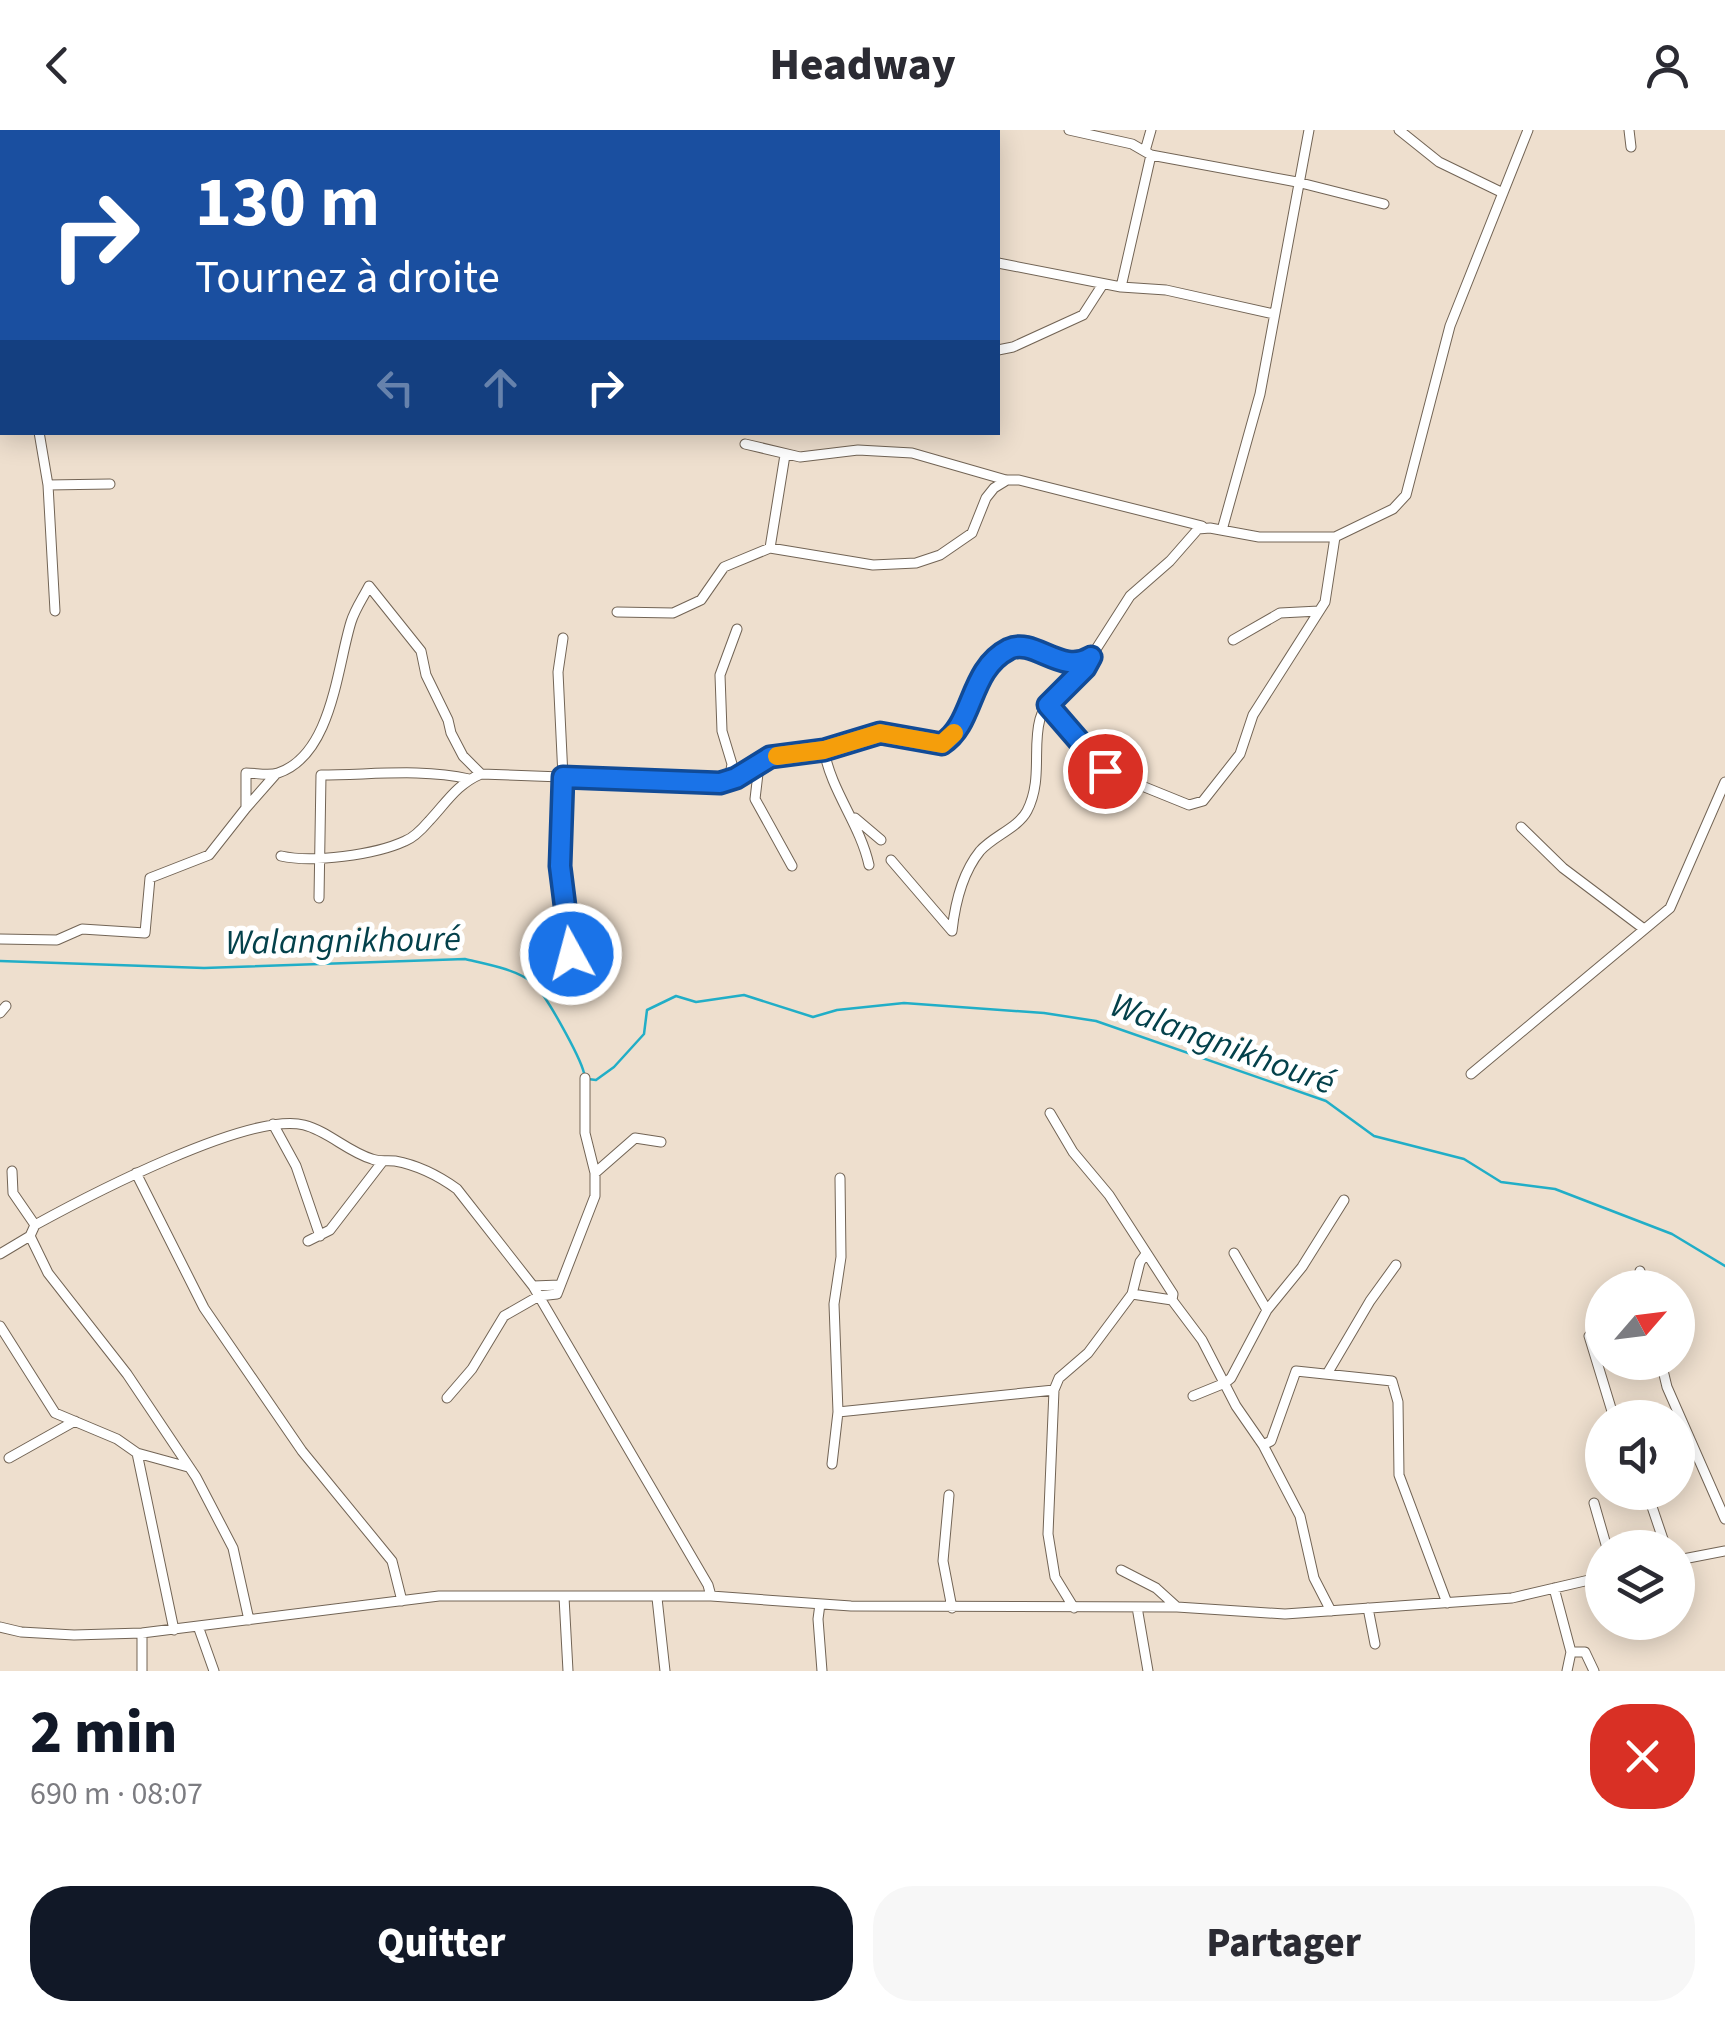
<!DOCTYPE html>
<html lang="fr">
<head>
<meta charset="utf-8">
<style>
  body { margin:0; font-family:"Source Sans 3",sans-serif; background:#f7f7f7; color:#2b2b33; height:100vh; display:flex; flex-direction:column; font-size:38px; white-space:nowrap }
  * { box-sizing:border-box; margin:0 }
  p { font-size:32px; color:#7c7c81 }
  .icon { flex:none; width:55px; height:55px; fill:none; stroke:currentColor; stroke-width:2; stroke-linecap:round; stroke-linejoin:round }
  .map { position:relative; height:1541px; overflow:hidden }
  .panel { display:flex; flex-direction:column; background:#fff; flex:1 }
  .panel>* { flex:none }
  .banner { position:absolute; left:0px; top:0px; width:1000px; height:305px; box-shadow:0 5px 25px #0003; background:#1a4fa0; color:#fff; overflow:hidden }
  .needle { width:65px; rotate:62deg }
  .controls { position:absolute; left:1585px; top:1140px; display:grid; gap:20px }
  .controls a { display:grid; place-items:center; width:110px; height:110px; border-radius:50%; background:#fff; box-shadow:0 5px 25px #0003; font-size:50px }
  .pin { position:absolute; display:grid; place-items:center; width:85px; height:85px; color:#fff; margin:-42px; border:5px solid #fff; border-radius:50%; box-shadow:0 2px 10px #0007 }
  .me { position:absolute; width:110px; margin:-55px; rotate:353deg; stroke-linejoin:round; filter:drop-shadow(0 0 8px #0008) }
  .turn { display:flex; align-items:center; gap:35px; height:210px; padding:0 30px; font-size:45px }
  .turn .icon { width:130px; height:130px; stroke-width:2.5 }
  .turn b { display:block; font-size:70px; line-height:85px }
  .lanes { display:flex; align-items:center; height:95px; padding:0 30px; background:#0003; justify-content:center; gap:50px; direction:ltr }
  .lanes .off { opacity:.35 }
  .round { display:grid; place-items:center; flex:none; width:105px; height:105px; border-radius:40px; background:#f7f7f7 }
  .head { display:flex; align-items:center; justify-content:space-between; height:170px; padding:0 30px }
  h1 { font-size:60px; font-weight:800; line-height:75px; color:#111827 }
  .cta { display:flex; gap:20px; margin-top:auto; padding:20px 30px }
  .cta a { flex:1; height:115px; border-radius:40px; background:#111827; color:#fff; font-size:40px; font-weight:800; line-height:115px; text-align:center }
  .cta a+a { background:#f7f7f7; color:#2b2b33 }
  header { display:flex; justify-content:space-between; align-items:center; height:130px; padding:0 30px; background:#fff; font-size:45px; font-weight:800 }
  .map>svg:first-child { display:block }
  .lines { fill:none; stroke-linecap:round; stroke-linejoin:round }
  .stream { stroke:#21aec7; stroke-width:2.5 }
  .minor-casing { stroke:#726455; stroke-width:11 }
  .minor { stroke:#fff; stroke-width:9 }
  .route-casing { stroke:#114b97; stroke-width:25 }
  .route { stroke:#1a73e8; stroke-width:18 }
  .slow { stroke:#f59e0b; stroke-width:18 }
  .labels { text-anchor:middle; stroke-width:10; stroke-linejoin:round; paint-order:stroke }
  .water-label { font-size:35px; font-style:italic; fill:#04414b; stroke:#fff }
</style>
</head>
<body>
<header><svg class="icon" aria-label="back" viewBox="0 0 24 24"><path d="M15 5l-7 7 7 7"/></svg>Headway<svg class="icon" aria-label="person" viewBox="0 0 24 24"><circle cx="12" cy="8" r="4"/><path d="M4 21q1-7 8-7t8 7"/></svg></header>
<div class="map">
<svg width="1725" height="1541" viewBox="0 0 1725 1541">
  <rect width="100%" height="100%" fill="#eedfce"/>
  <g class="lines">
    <path class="stream" d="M 0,831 L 204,838 L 465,829 C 486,834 516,839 533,853 C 546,864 580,927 584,943
      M 588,949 L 596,950 L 614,937 L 644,904 L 647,880 L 676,866 L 696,872 L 744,865 L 813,887 L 837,880 L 904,873 L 1044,883 L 1096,891 L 1326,971 L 1374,1006 L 1464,1029 L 1501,1052 L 1555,1059 L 1672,1104 L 1725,1136"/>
    <g class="minor-casing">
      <path id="minor" d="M 307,0 L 309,2
        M 1069,0 L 1132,14 L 1151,25 L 1297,52 L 1384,74
        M 1399,0 L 1439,32 L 1503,63
        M 1629,0 L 1631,17
        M 1145,21 L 1151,0
        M 0,94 L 2,104
        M 998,133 L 1121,157 L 1166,160 L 1274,184
        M 1121,157 L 1151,25
        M 0,201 L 2,201
        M 998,220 L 1013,217 L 1083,185 L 1103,154
        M 0,285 L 2,289
        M 39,302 L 48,355 L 55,481
        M 745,314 L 800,327 L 858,320 L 912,323 L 1006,350
        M 48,355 L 110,354
        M 1222,400 L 1260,264 L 1309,0
        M 770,418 L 785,325
        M 617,482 L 673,483 L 701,470 L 724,437 L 770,418 L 873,435 L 916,433 L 940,425 L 972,403 L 986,368 L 994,358 L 1007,350 L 1019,350 L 1202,396
        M 563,508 L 558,542 L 563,647 L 559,736 L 571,830
        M 1233,510 L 1280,483 L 1319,481
        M 1048,575 L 1105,641 L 1189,675 L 1203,671 L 1240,624 L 1253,585 L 1325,472 L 1335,407
        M 824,620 C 831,661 860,694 869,735
        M 759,635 L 755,669 L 792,736
        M 729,650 L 732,634 L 722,601 L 720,545 L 737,499
        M 246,678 L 275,645
        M 855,688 L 881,710
        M 1521,697 L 1563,738 L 1644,799
        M 281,726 C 312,733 375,725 405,711 C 413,708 423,698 429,691 C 446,673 457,654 481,644 L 721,653 L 735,648 L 771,627 L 824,620 L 880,603 L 942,614 C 975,594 968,540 1009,519 C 1034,507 1062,546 1091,527 L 1130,466 L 1170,431 L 1198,399 L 1210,398 L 1259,407 L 1335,407 L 1393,379 L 1406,365 L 1450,196 L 1528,0
        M 891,730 L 952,801
        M 319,768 L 321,645 C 370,645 422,638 469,649
        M 952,801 C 955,774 963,742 980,721 C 993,706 1018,698 1027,681 C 1043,650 1032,617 1040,589 C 1048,562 1077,552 1090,530
        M 0,809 L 57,810 L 82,799 L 145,803 L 150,748 L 209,725 L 246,678 L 246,643 C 256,643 269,646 278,643 C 332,625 337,537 351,492 C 355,479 363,468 369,456 L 421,521 L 426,545 L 448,590 L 451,603 L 463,626 L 481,644
        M 0,883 L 6,876
        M 1471,944 L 1670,778 L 1725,652
        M 1050,983 L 1073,1022 L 1109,1065 L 1173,1164 L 1172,1170 L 1202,1210 L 1236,1276 L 1263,1315 L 1300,1386 L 1314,1448 L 1331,1481
        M 273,994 L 296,1036 L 320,1106
        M 12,1041 L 13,1063 L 35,1095
        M 136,1043 L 204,1178 L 302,1321 L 392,1431 L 402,1471
        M 595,1043 L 635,1008 L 661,1012
        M 30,1106 L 48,1143 L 127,1244 L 196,1347 L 233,1418 L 249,1490
        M 308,1111 L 330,1100 L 383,1031
        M 1234,1123 L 1267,1180
        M 0,1124 L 30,1106 L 35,1095 C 86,1067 250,981 304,995 C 328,1001 348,1022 372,1029 C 379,1032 387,1030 395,1031 C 417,1035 439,1046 457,1059 L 533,1156 L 708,1455 L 711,1466
        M 1640,1141 L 1644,1158
        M 533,1156 L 560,1155
        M 1132,1164 L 1172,1170
        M 0,1196 L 55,1283 L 117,1309 L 137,1323 L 188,1337
        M 1589,1206 L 1614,1288
        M 1661,1232 L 1667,1257 L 1725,1389
        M 1327,1244 L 1370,1171 L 1396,1135
        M 1054,1260 L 1048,1404 L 1055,1447 L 1074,1478
        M 1193,1266 L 1225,1253 L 1231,1248 L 1267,1180 L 1302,1137 L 1344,1070
        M 447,1268 L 472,1239 L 504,1186 L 539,1166 L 557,1164 L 595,1066 L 595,1043 L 585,1003 L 585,948
        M 838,1282 L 1054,1260 L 1059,1248 L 1088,1223 L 1132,1164 L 1140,1132 L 1146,1124
        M 1263,1315 L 1271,1311 L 1296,1241 L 1392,1251 L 1398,1272 L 1399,1345 L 1447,1473
        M 137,1323 L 174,1500
        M 9,1328 L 75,1291
        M 832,1334 L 838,1282 L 834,1174 L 841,1127 L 840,1048
        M 1647,1362 L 1666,1418
        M 949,1365 L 943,1431 L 952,1478
        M 1594,1373 L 1607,1418
        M 1678,1430 L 1725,1421
        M 1121,1440 L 1156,1458 L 1177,1477
        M 1554,1458 L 1571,1522 L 1567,1541
        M 564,1467 L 568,1541
        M 657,1468 L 665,1541
        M 820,1474 L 818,1489 L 822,1541
        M 1137,1477 L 1148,1541
        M 1368,1478 L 1375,1514
        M 198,1496 L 214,1541
        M 0,1497 L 21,1502 L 74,1505 L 142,1503 L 439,1466 L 711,1466 L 851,1476 L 1177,1477 L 1285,1484 L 1512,1468 L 1602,1447
        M 1571,1522 L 1585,1522 L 1594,1541
        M 142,1541 L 142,1503"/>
    </g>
    <use href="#minor" class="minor"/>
  </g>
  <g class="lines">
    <g class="route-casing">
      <path id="route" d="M 571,824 L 560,736 L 563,647 L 720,653 L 736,648 L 770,627 L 824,620 L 880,603 L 942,614 C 975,593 968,540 1009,519 C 1034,507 1062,546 1091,527 L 1085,538 L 1048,575 L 1105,641"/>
    </g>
    <use href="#route" class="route"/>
    <path class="slow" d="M 777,626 L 824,620 L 880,603 L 942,614 L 954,603"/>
  </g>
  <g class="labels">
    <g class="water-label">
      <text transform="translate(343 810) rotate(-1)" y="12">Walangnikhouré</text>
      <text transform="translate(1223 913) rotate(20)" y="12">Walangnikhouré</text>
    </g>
  </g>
</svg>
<div class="controls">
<a><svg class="needle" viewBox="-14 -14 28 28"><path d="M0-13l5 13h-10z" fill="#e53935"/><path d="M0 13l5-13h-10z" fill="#7c7c81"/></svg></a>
<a><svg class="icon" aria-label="sound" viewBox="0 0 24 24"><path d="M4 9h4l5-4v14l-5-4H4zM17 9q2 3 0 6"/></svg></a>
<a><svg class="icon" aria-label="layers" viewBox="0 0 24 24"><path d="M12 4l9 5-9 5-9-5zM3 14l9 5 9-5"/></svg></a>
</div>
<div class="pin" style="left:1105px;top:641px;background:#d93025"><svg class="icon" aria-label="arrive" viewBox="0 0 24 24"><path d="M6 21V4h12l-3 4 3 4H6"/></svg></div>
<svg class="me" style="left:571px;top:824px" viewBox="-20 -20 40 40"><circle r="17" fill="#1a73e8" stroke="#fff" stroke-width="3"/><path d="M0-11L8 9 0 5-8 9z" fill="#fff"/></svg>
<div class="banner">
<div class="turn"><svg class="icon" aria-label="right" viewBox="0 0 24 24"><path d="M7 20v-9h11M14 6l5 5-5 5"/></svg><div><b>130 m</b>Tournez à droite</div></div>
<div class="lanes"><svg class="icon off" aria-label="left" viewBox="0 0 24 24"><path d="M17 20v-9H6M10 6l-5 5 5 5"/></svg><svg class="icon off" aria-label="ahead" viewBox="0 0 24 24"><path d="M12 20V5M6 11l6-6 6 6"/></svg><svg class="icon" aria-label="right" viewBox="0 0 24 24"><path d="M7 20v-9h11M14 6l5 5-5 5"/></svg></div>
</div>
</div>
<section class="panel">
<div class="head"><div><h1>2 min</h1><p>690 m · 08:07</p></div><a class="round" style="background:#d93025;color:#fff"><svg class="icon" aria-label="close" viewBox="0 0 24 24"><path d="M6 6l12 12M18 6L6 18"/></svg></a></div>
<div class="cta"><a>Quitter</a><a>Partager</a></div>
</section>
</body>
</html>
